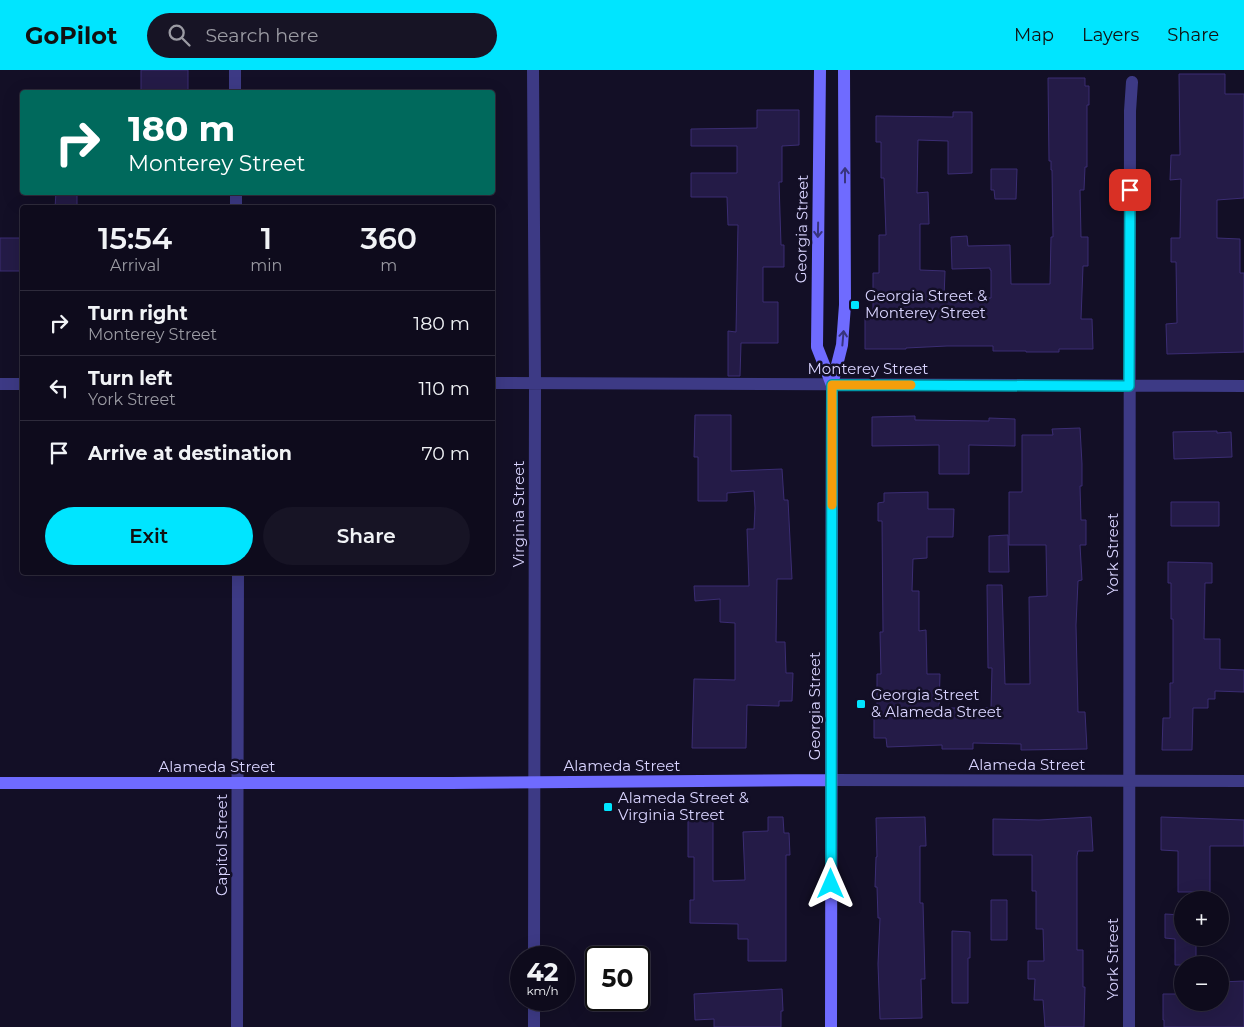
<!DOCTYPE html>
<html lang="en">
<head>
<meta charset="utf-8">
<style>
  body { margin:0; font-family:Montserrat,sans-serif; background:#171425; color:#f1f3f6; height:100vh; display:flex; flex-direction:column; font-size:19px; white-space:nowrap }
  * { box-sizing:border-box; margin:0 }
  p { font-size:16px; color:#9b9ba3 }
  .icon { flex:none; width:28px; height:28px; fill:none; stroke:currentColor; stroke-width:2; stroke-linecap:round; stroke-linejoin:round }
  .map { position:relative; flex:1; overflow:hidden }
  .sheet { position:absolute; left:20px; top:135px; width:475px; height:370px; display:flex; flex-direction:column; background:#0e0b1c; border-radius:5px; box-shadow:0 5px 20px #0002,0 0 0 1px #2e2b3b }
  .sheet>* { flex:none }
  .banner { position:absolute; left:20px; top:20px; width:475px; height:105px; border-radius:5px; box-shadow:0 5px 20px #0002,0 0 0 1px #2e2b3b; background:#00695c; color:#fff; overflow:hidden }
  .fabs { position:absolute; left:1174px; top:821px; display:grid; gap:10px }
  .fabs a { display:grid; place-items:center; width:55px; height:55px; border-radius:50%; background:#0e0b1c; box-shadow:0 5px 20px #0002,0 0 0 1px #2e2b3b; font-size:25px }
  .speed { position:absolute; left:510px; top:876px; display:flex; gap:10px; font-size:25px; font-weight:700; text-align:center }
  .speed>* { display:grid; place-content:center; width:65px; height:65px; border-radius:50%; background:#0e0b1c; box-shadow:0 5px 20px #0002,0 0 0 1px #2e2b3b; line-height:1 }
  .speed small { font-size:12px; font-weight:400 }
  .speed .limit { border:2px solid #111; border-radius:8px; background:#fff; color:#111 }
  .pin { position:absolute; display:grid; place-items:center; width:42px; height:42px; color:#fff; margin:-21px; border-radius:10px; box-shadow:0 2px 8px #0006 }
  .me { position:absolute; width:55px; margin:-28px; rotate:0deg; stroke-linejoin:round; filter:drop-shadow(0 0 4px #0008) }
  .turn { display:flex; align-items:center; gap:18px; height:105px; padding:0 25px; font-size:22px }
  .turn .icon { width:65px; height:65px; stroke-width:2.5 }
  .turn b { display:block; font-size:35px; line-height:42px }
  .eta { display:flex; justify-content:space-evenly; align-items:center; height:85px; text-align:center }
  .eta b { font-size:30px; font-weight:600; line-height:35px }
  .primary-button { display:flex; gap:10px; margin-top:auto; padding:10px 25px }
  .primary-button a { flex:1; height:58px; border-radius:30px; background:#00e5ff; color:#111; font-size:20px; font-weight:600; line-height:58px; text-align:center }
  .primary-button a+a { background:#171425; color:#f1f3f6 }
  ul { padding:0; list-style:none }
  li { display:flex; align-items:center; gap:15px; height:65px; padding:0 25px; border-top:1px solid #2e2b3b }
  li div { flex:1 }
  li b { display:block; font-size:19px }
  li em { font-style:normal }
  header { display:flex; align-items:center; gap:30px; box-sizing:border-box; height:70px; padding:0 25px; background:#00e5ff; color:#111 }
  header strong { font-size:24px }
  nav { display:flex; gap:28px; margin-inline-start:auto; font-size:18px }
  .search { width:350px; height:45px; background:#171425; display:flex; align-items:center; gap:12px; box-sizing:border-box; padding:0 18px; border-radius:28px; color:#9b9ba3; font-size:19px }
  .map>svg:first-child { display:block }
  .building { fill:#241b47; stroke:#3b2d73 }
  .lines { fill:none; stroke-linecap:round; stroke-linejoin:round }
  .minor { stroke:#3d3a85; stroke-width:12 }
  .tertiary { stroke:#3d3a85; stroke-width:12 }
  .secondary { stroke:#6f6bff; stroke-width:12 }
  .oneway { stroke:#38347d }
  .route-casing { stroke:#0095a6; stroke-width:12 }
  .route { stroke:#00e5ff; stroke-width:9 }
  .slow { stroke:#f59e0b; stroke-width:9 }
  .poi-dot { fill:#00e5ff; stroke:#130f26; stroke-width:2 }
  .labels { text-anchor:middle; stroke-width:5; stroke-linejoin:round; paint-order:stroke }
  .street-label { font-size:15px; fill:#d9d4ff; stroke:#130f26 }
  .poi-label { font-size:15px; fill:#d9d4ff; stroke:#130f26; text-anchor:start }
</style>
</head>
<body>
<header>
<strong>GoPilot</strong>
<div class="search"><svg class="icon" aria-label="search" viewBox="0 0 24 24"><circle cx="10" cy="10" r="6"/><path d="M15 15l6 6"/></svg>Search here</div>
<nav><a>Map</a><a>Layers</a><a>Share</a></nav>
</header>
<div class="map">
<svg width="1244" height="957" viewBox="0 0 1244 957">
  <rect width="100%" height="100%" fill="#130f26"/>
  <path class="building" d="M 141,0 L 188,0 L 188,22 L 141,22 Z
    M 1179,4 L 1225,4 L 1225,24 L 1244,24 L 1244,128 L 1217,130 L 1217,168 L 1240,169 L 1240,203 L 1244,203 L 1244,282 L 1167,284 L 1166,254 L 1177,253 L 1176,192 L 1171,192 L 1171,168 L 1180,168 L 1181,109 L 1170,110 L 1171,85 L 1180,85 Z
    M 1048,8 L 1085,8 L 1085,16 L 1089,16 L 1089,35 L 1087,35 L 1087,97 L 1085,97 L 1084,120 L 1080,120 L 1081,167 L 1088,167 L 1088,196 L 1083,196 L 1081,249 L 1092,249 L 1093,279 L 1059,279 L 1059,282 L 1026,282 L 1026,281 L 993,281 L 993,276 L 947,276 L 906,278 L 906,279 L 865,279 L 865,247 L 873,247 L 873,203 L 879,203 L 879,165 L 886,165 L 884,108 L 881,108 L 881,72 L 876,72 L 876,46 L 953,47 L 953,42 L 972,42 L 972,103 L 948,104 L 948,71 L 918,70 L 917,123 L 928,122 L 929,154 L 920,154 L 920,200 L 945,201 L 944,229 L 991,228 L 991,200 L 990,200 L 990,198 L 952,199 L 951,167 L 967,166 L 968,176 L 1010,175 L 1011,214 L 1050,214 L 1051,167 L 1053,167 L 1052,100 L 1051,100 L 1051,91 L 1049,91 Z
    M 757,40 L 799,40 L 799,75 L 782,76 L 782,112 L 779,112 L 781,175 L 784,175 L 784,197 L 763,197 L 763,232 L 778,232 L 778,273 L 741,273 L 740,306 L 728,306 L 728,261 L 736,262 L 738,155 L 728,155 L 727,127 L 691,127 L 691,103 L 737,103 L 737,76 L 691,76 L 691,59 L 757,58 Z
    M 991,99 L 1017,99 L 1016,129 L 995,129 L 994,120 L 991,120 Z
    M 56,122 L 77,122 L 77,138 L 55,138 Z
    M 0,168 L 22,168 L 22,201 L 0,201 Z
    M 695,345 L 731,345 L 731,401 L 782,399 L 784,430 L 788,430 L 792,509 L 777,509 L 776,572 L 785,572 L 786,603 L 793,603 L 792,631 L 779,631 L 779,636 L 747,635 L 746,678 L 692,678 L 694,609 L 735,610 L 735,553 L 720,552 L 720,529 L 695,531 L 694,516 L 749,516 L 747,459 L 754,459 L 755,438 L 754,421 L 727,423 L 727,431 L 698,431 L 698,387 L 694,387 Z
    M 915,346 L 915,350 L 989,351 L 989,348 L 1015,349 L 1015,376 L 969,375 L 969,404 L 939,404 L 939,375 L 872,376 L 872,347 Z
    M 1080,358 L 1082,394 L 1082,416 L 1080,416 L 1081,450 L 1086,450 L 1086,475 L 1080,475 L 1082,510 L 1078,511 L 1076,555 L 1078,642 L 1085,642 L 1087,679 L 1021,680 L 1021,674 L 973,673 L 973,679 L 942,679 L 942,675 L 887,677 L 886,668 L 874,668 L 874,642 L 877,642 L 877,604 L 881,604 L 880,562 L 883,562 L 882,451 L 878,451 L 878,433 L 884,432 L 884,423 L 928,422 L 928,439 L 954,439 L 953,467 L 927,467 L 927,488 L 913,489 L 912,521 L 919,521 L 919,561 L 926,560 L 927,604 L 940,604 L 939,638 L 991,638 L 992,598 L 988,598 L 987,515 L 1002,515 L 1005,614 L 1030,614 L 1029,527 L 1047,526 L 1046,475 L 1009,475 L 1009,422 L 1022,422 L 1022,365 L 1053,365 L 1052,359 Z
    M 1217,361 L 1217,363 L 1231,362 L 1232,387 L 1174,389 L 1173,362 Z
    M 1171,432 L 1219,432 L 1219,456 L 1171,456 Z
    M 1008,465 L 1009,502 L 989,502 L 989,466 Z
    M 1168,492 L 1212,493 L 1212,513 L 1205,513 L 1204,569 L 1220,569 L 1220,599 L 1244,600 L 1244,622 L 1215,621 L 1215,629 L 1208,629 L 1208,638 L 1193,638 L 1192,680 L 1162,680 L 1163,648 L 1170,648 L 1170,613 L 1173,613 L 1173,549 L 1171,549 L 1171,513 L 1168,513 Z
    M 688,743 L 713,743 L 713,811 L 745,810 L 743,762 L 768,761 L 768,747 L 783,747 L 784,763 L 789,763 L 790,785 L 786,785 L 786,891 L 748,891 L 748,869 L 738,869 L 738,854 L 690,853 L 690,830 L 694,830 L 694,787 L 688,787 Z
    M 925,747 L 926,776 L 920,776 L 920,833 L 923,833 L 925,909 L 921,909 L 922,948 L 880,949 L 878,894 L 880,848 L 878,848 L 877,817 L 875,817 L 876,787 L 877,787 L 876,748 Z
    M 1091,747 L 1093,781 L 1078,781 L 1077,786 L 1077,880 L 1083,880 L 1083,917 L 1085,917 L 1084,957 L 1045,957 L 1043,930 L 1034,930 L 1035,909 L 1028,909 L 1028,891 L 1044,891 L 1043,859 L 1036,859 L 1036,821 L 1032,821 L 1032,785 L 993,785 L 993,749 L 1039,750 Z
    M 1161,747 L 1244,750 L 1244,776 L 1210,776 L 1210,822 L 1178,822 L 1178,781 L 1161,780 Z
    M 991,830 L 1007,830 L 1007,870 L 991,870 Z
    M 1165,844 L 1182,845 L 1182,868 L 1196,868 L 1196,895 L 1175,895 L 1175,869 L 1165,868 Z
    M 952,861 L 970,862 L 970,888 L 968,888 L 968,933 L 952,933 Z
    M 1244,911 L 1244,957 L 1164,957 L 1164,950 L 1163,950 L 1163,924 L 1182,924 L 1182,932 L 1220,932 L 1220,912 Z
    M 782,919 L 783,941 L 781,941 L 781,957 L 714,957 L 714,949 L 695,950 L 694,924 Z"/>
  <g class="lines">
    <path class="minor" d="M 235,0 L 235,22
      M 533,0 L 535,313 L 534,888
      M 236,122 L 236,138
      M 492,313 L 1244,316
      M 0,314 L 22,314
      M 237,957 L 238,502
      M 534,957 L 534,930
      M 1129,957 L 1130,41 L 1132,12"/>
    <path class="tertiary" d="M 831,710 L 1244,711"/>
    <path class="secondary" d="M 820,0 L 817,277 L 832,315
      M 0,713 L 451,713 L 831,710
      M 831,957 L 832,315 L 842,275 L 845,235 L 844,0"/>
  </g>
  <defs><path id="oneway-shaft" d="M-6 0H5M1.5-3L5.5 0L1.5 3" fill="none" stroke-width="1.6" stroke-linecap="round" stroke-linejoin="round" transform="scale(1.25)"/></defs>
  <g class="oneway">
    <use href="#oneway-shaft" transform="translate(845 105) rotate(-90)"/>
    <use href="#oneway-shaft" transform="translate(818 160) rotate(91)"/>
    <use href="#oneway-shaft" transform="translate(843 268) rotate(-85)"/>
  </g>
  <g class="lines">
    <g class="route-casing">
      <path id="route" d="M 831,814 L 832,315 L 1129,316 L 1130,120"/>
    </g>
    <use href="#route" class="route"/>
    <path class="slow" d="M 832,435 L 832,315 L 911,315"/>
  </g>
  <g class="poi-dot">
    <rect x="850" y="230" width="10" height="10" rx="2.5"/>
    <rect x="856" y="629" width="10" height="10" rx="2.5"/>
    <rect x="603" y="732" width="10" height="10" rx="2.5"/>
  </g>
  <g class="labels">
    <g class="street-label">
      <text transform="translate(802 159) rotate(-89)" y="5">Georgia Street</text>
      <text x="868" y="304">Monterey Street</text>
      <text transform="translate(519 444) rotate(-90)" y="5">Virginia Street</text>
      <text transform="translate(1113 484) rotate(-90)" y="5">York Street</text>
      <text transform="translate(815 636) rotate(-90)" y="5">Georgia Street</text>
      <text x="1027" y="700">Alameda Street</text>
      <text x="622" y="701">Alameda Street</text>
      <text x="217" y="702">Alameda Street</text>
      <text transform="translate(222 775) rotate(-90)" y="5">Capitol Street</text>
      <text transform="translate(1113 889) rotate(-90)" y="5">York Street</text>
    </g>
    <g class="poi-label">
      <text x="865" y="231">Georgia Street &amp;<tspan x="865" dy="17">Monterey Street</tspan></text>
      <text x="871" y="630">Georgia Street<tspan x="871" dy="17">&amp; Alameda Street</tspan></text>
      <text x="618" y="733">Alameda Street &amp;<tspan x="618" dy="17">Virginia Street</tspan></text>
    </g>
  </g>
</svg>
<div class="fabs">
<a>+</a>
<a>−</a>
</div>
<div class="speed"><div>42<small>km/h</small></div><div class="limit">50</div></div>
<div class="pin" style="left:1130px;top:120px;background:#d93025"><svg class="icon" aria-label="arrive" viewBox="0 0 24 24"><path d="M6 21V4h12l-3 4 3 4H6"/></svg></div>
<svg class="me" style="left:831px;top:814px" viewBox="-20 -20 40 40"><path d="M0-17L14 15 0 8-14 15z" fill="#00e5ff" stroke="#fff" stroke-width="4"/></svg>
<div class="banner">
<div class="turn"><svg class="icon" aria-label="right" viewBox="0 0 24 24"><path d="M7 20v-9h11M14 6l5 5-5 5"/></svg><div><b>180 m</b>Monterey Street</div></div>
</div>
<section class="sheet">
<div class="eta">
<div><b>15:54</b><p>Arrival</p></div>
<div><b>1</b><p>min</p></div>
<div><b>360</b><p>m</p></div>
</div>
<ul>
<li><svg class="icon" aria-label="right" viewBox="0 0 24 24"><path d="M7 20v-9h11M14 6l5 5-5 5"/></svg><div><b>Turn right</b><p>Monterey Street</p></div><em>180 m</em></li>
<li><svg class="icon" aria-label="left" viewBox="0 0 24 24"><path d="M17 20v-9H6M10 6l-5 5 5 5"/></svg><div><b>Turn left</b><p>York Street</p></div><em>110 m</em></li>
<li><svg class="icon" aria-label="arrive" viewBox="0 0 24 24"><path d="M6 21V4h12l-3 4 3 4H6"/></svg><div><b>Arrive at destination</b></div><em>70 m</em></li>
</ul>
<div class="primary-button"><a>Exit</a><a>Share</a></div>
</section>
</div>
</body>
</html>
